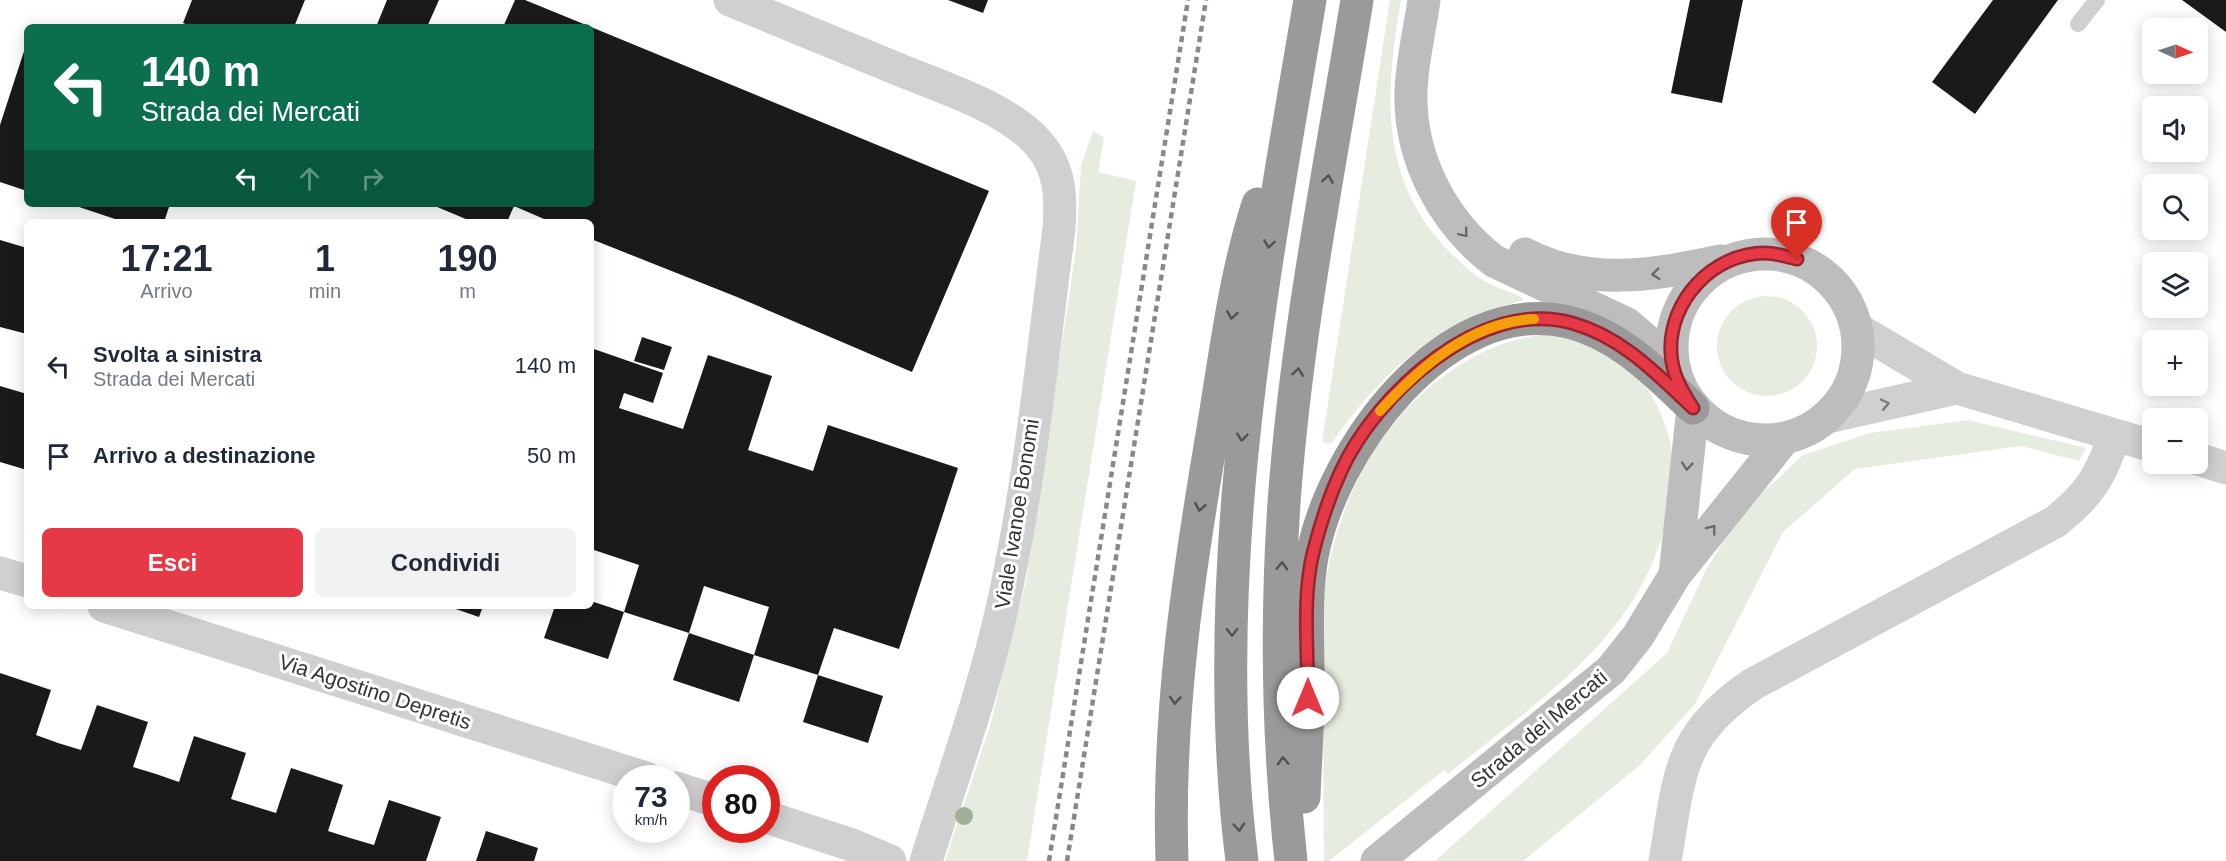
<!DOCTYPE html>
<html lang="it">
<head>
<meta charset="utf-8">
<style>
  body { margin:0; font-family:Arial,sans-serif; background:#f2f2f3; color:#1f2937; height:100vh; display:flex; flex-direction:column; font-size:22px; white-space:nowrap }
  * { box-sizing:border-box; margin:0 }
  p { font-size:20px; color:#747a83 }
  .icon { flex:none; width:33px; height:33px; fill:none; stroke:currentColor; stroke-width:2; stroke-linecap:round; stroke-linejoin:round }
  .map { position:relative; flex:1; overflow:hidden }
  .details { position:absolute; left:24px; top:219px; width:570px; height:390px; display:flex; flex-direction:column; background:#fff; border-radius:9px; box-shadow:0 3px 15px #0003 }
  .details>* { flex:none }
  .top-card { position:absolute; left:24px; top:24px; width:570px; height:183px; border-radius:9px; box-shadow:0 3px 15px #0003; background:#0b6e4f; color:#fff; overflow:hidden }
  .needle { width:39px; rotate:93deg }
  .fabs { position:absolute; left:2142px; top:18px; display:grid; gap:12px }
  .fabs a { display:grid; place-items:center; width:66px; height:66px; border-radius:9px; background:#fff; box-shadow:0 3px 15px #0003; font-size:30px }
  .speed { position:absolute; left:612px; top:765px; display:flex; gap:12px; font-size:30px; font-weight:700; text-align:center }
  .speed>* { display:grid; place-content:center; width:78px; height:78px; border-radius:50%; background:#fff; box-shadow:0 3px 15px #0003; line-height:1 }
  .speed small { font-size:15px; font-weight:400 }
  .speed .limit { border:9px solid #d22; background:#fff; color:#111 }
  .pin { position:absolute; display:grid; place-items:center; width:51px; height:51px; color:#fff; margin:-62px -26px; border-radius:50% 50% 50% 0; rotate:-45deg; box-shadow:0 0 6px #0007 }
  .pin .icon { rotate:45deg }
  .me { position:absolute; width:66px; margin:-33px; rotate:0deg; stroke-linejoin:round; filter:drop-shadow(0 0 4px #0008) }
  .turn { display:flex; align-items:center; gap:21px; height:126px; padding:0 18px; font-size:27px }
  .turn .icon { width:78px; height:78px; stroke-width:2.5 }
  .turn b { display:block; font-size:42px; line-height:51px }
  .lanes { display:flex; align-items:center; height:57px; padding:0 18px; background:#0003; justify-content:center; gap:30px; direction:ltr }
  .lanes .off { opacity:.35 }
  .eta { display:flex; justify-content:space-evenly; align-items:center; height:102px; text-align:center }
  .eta b { font-size:36px; font-weight:800; line-height:42px }
  .primary-button { display:flex; gap:12px; margin-top:auto; padding:12px 18px }
  .primary-button a { flex:1; height:69px; border-radius:9px; background:#e63946; color:#fff; font-size:24px; font-weight:800; line-height:69px; text-align:center }
  .primary-button a+a { background:#f2f2f3; color:#1f2937 }
  ul { padding:0; list-style:none }
  li { display:flex; align-items:center; gap:18px; height:90px; padding:0 18px }
  li div { flex:1 }
  li b { display:block; font-size:22px }
  li em { font-style:normal }
  .map>svg:first-child { display:block }
  .green { fill:#e6ecdf }
  .building { fill:#1a1a1a }
  .lines { fill:none; stroke-linecap:round; stroke-linejoin:round }
  .lane { stroke:#d0d0d0; stroke-width:16 }
  .street { stroke:#d0d0d0; stroke-width:33 }
  .secondary { stroke:#bdbdbd; stroke-width:33 }
  .highway { stroke:#9a9a9a; stroke-width:33 }
  .rail { stroke:#888; stroke-width:4.5; stroke-dasharray:6 4.5; stroke-linecap:butt }
  .tree { fill:#a2b095 }
  .oneway { stroke:#525252 }
  .oneway2 { stroke:#6a6a6a }
  .oneway3 { stroke:#7a7a7a }
  .route-casing { stroke:#96252e; stroke-width:15 }
  .route { stroke:#e63946; stroke-width:10 }
  .slow { stroke:#f59e0b; stroke-width:10 }
  .labels { text-anchor:middle; stroke-width:6; stroke-linejoin:round; paint-order:stroke }
  .street-label { font-size:21px; fill:#333; stroke:#fff }
</style>
</head>
<body>
<div class="map">
<svg width="2226" height="861" viewBox="0 0 2226 861">
  <rect width="100%" height="100%" fill="#fff"/>
  <path class="green" d="M 1390,0 L 1401,0 C 1384,98 1378,187 1459,261 C 1468,270 1480,279 1492,285 C 1502,290 1518,293 1524,300 C 1437,322 1382,371 1331,444 L 1322,442 Z
    M 1093,131 L 1104,137 L 1098,172 L 1136,181 L 1027,861 L 945,861 L 990,726 L 1026,582 L 1076,249 L 1081,166 Z
    M1717 346a50 50 0 1 1 100 0a50 50 0 1 1-100 0Z
    M 1541,335 C 1589,338 1634,359 1656,404 C 1675,442 1675,464 1669,505 C 1649,632 1541,698 1448,774 L 1444,770 L 1329,861 L 1324,861 C 1323,810 1324,758 1323,707 C 1323,668 1320,628 1325,589 C 1335,511 1371,435 1432,385 C 1465,359 1499,340 1541,335 Z
    M 1968,420 L 2086,448 L 2079,461 L 2021,446 L 1855,469 L 1783,532 L 1695,704 L 1640,765 L 1523,861 L 1435,861 L 1667,653 L 1705,572 L 1740,514 L 1803,455 L 1870,433 Z"/>
  <path class="building" d="M 192,0 L 305,0 L 294,27 L 193,27 L 183,23 Z
    M 387,0 L 439,0 L 427,27 L 376,27 Z
    M 515,0 L 525,0 L 591,27 L 503,27 Z
    M 948,0 L 988,0 L 983,13 Z
    M 1690,0 L 1743,0 L 1722,103 L 1671,93 Z
    M 1993,0 L 2058,0 L 1975,114 L 1932,82 Z
    M 2182,0 L 2226,0 L 2226,32 Z
    M 591,27 L 989,191 L 912,372 L 737,297 L 591,239 L 591,222 L 551,222 L 514,206 L 507,222 L 473,222 L 430,204 L 591,204 Z
    M 27,42 L 27,191 L 0,182 L 0,125 Z
    M 70,204 L 170,204 L 164,222 L 124,222 Z
    M 0,240 L 27,248 L 27,334 L 0,327 Z
    M 642,337 L 672,347 L 664,370 L 634,361 Z
    M 591,348 L 663,373 L 653,403 L 624,393 L 619,408 L 683,429 L 708,355 L 772,376 L 748,450 L 813,471 L 828,425 L 958,468 L 899,649 L 834,628 L 818,675 L 754,655 L 769,607 L 704,586 L 689,633 L 624,612 L 639,565 L 591,549 Z
    M 0,386 L 27,394 L 27,470 L 0,462 Z
    M 591,601 L 624,612 L 608,659 L 544,638 L 555,606 L 591,606 Z
    M 447,606 L 483,606 L 479,617 Z
    M 689,633 L 754,655 L 739,702 L 673,680 Z
    M 0,673 L 51,690 L 36,735 L 58,743 L 81,750 L 97,705 L 148,722 L 133,767 L 156,774 L 179,782 L 194,736 L 246,753 L 231,799 L 276,813 L 291,768 L 343,785 L 328,831 L 350,838 L 374,845 L 389,800 L 441,817 L 426,861 L 0,861 Z
    M 818,675 L 883,696 L 868,743 L 803,722 Z
    M 486,831 L 538,848 L 534,861 L 476,861 Z"/>
  <g class="lines">
    <path class="lane" d="M 2078,24 L 2097,0"/>
    <path class="street" d="M 730,0 C 785,23 840,45 895,68 C 938,86 1008,107 1039,144 C 1061,170 1061,197 1059,229 C 1042,357 1030,487 1001,613 C 982,697 952,779 926,861
      M 1957,388 L 2152,446
      M 1828,417 L 1957,388 L 1857,329
      M 2198,459 L 2226,468
      M 0,573 L 27,581
      M 104,606 L 646,778
      M 676,788 L 716,801
      M 766,817 L 852,845 L 890,861
      M 1665,861 C 1680,776 1676,736 1753,684 L 2055,522 C 2088,496 2102,476 2114,435"/>
    <path class="secondary" d="M 1424,0 C 1420,30 1412,60 1411,91 C 1409,157 1442,221 1494,261 L 1627,324 L 1661,353 L 1674,377
      M1672 347a93 93 0 1 1 186 0a93 93 0 1 1-186 0Z
      M 1525,254 C 1588,287 1654,275 1721,261
      M 1675,575 L 1693,408
      M 1377,861 L 1611,670 L 1638,636 L 1675,575 L 1783,440"/>
    <path class="highway" d="M 1304,797 C 1305,764 1308,730 1308,697 C 1309,651 1304,603 1312,557 C 1331,451 1445,293 1568,322 C 1619,334 1656,373 1693,408
      M 1172,861 C 1167,711 1189,570 1214,423 C 1226,350 1235,275 1258,204
      M 1242,861 C 1206,572 1262,284 1310,0
      M 1291,861 C 1278,742 1276,622 1284,503 C 1296,334 1330,167 1357,0"/>
    <path class="rail" d="M 1049,861 L 1188,0
      M 1067,861 L 1206,0"/>
  </g>
  <circle class="tree" cx="964" cy="816" r="9"/>
  <defs><path id="oneway-chevron" d="M-2-3.5L2.5 0L-2 3.5" fill="none" stroke-width="1.6" stroke-linecap="round" stroke-linejoin="round" transform="scale(1.5)"/></defs>
  <g class="oneway">
    <use href="#oneway-chevron" transform="translate(1328 179) rotate(-81)"/>
    <use href="#oneway-chevron" transform="translate(1269 244) rotate(99)"/>
    <use href="#oneway-chevron" transform="translate(1232 315) rotate(100)"/>
    <use href="#oneway-chevron" transform="translate(1298 372) rotate(-83)"/>
    <use href="#oneway-chevron" transform="translate(1242 437) rotate(96)"/>
    <use href="#oneway-chevron" transform="translate(1200 507) rotate(100)"/>
    <use href="#oneway-chevron" transform="translate(1282 566) rotate(-88)"/>
    <use href="#oneway-chevron" transform="translate(1232 632) rotate(90)"/>
    <use href="#oneway-chevron" transform="translate(1175 700) rotate(94)"/>
    <use href="#oneway-chevron" transform="translate(1283 761) rotate(-93)"/>
    <use href="#oneway-chevron" transform="translate(1239 827) rotate(85)"/>
  </g>
  <g class="oneway2">
    <use href="#oneway-chevron" transform="translate(1464 233) rotate(50)"/>
    <use href="#oneway-chevron" transform="translate(1656 274) rotate(174)"/>
    <use href="#oneway-chevron" transform="translate(1687 466) rotate(96)"/>
    <use href="#oneway-chevron" transform="translate(1712 529) rotate(-51)"/>
  </g>
  <use class="oneway3" href="#oneway-chevron" transform="translate(1885 404) rotate(-12)"/>
  <g class="lines">
    <g class="route-casing">
      <path id="route" d="M 1308,698 C 1308,650 1302,599 1313,553 C 1320,525 1329,497 1341,471 C 1376,394 1481,297 1572,323 C 1622,337 1656,373 1693,408 C 1682,391 1672,374 1671,353 C 1668,301 1713,253 1765,253 C 1775,253 1787,257 1797,259"/>
    </g>
    <use href="#route" class="route"/>
    <path class="slow" d="M 1380,411 C 1420,367 1471,322 1534,319"/>
  </g>
  <g class="labels">
    <g class="street-label">
      <text transform="translate(1017 514) rotate(-81)" y="7">Viale Ivanoe Bonomi</text>
      <text transform="translate(375 692) rotate(18)" y="7">Via Agostino Depretis</text>
      <text transform="translate(1539 729) rotate(-40)" y="7">Strada dei Mercati</text>
    </g>
  </g>
</svg>
<div class="fabs">
<a><svg class="needle" viewBox="-14 -14 28 28"><path d="M0-13l5 13h-10z" fill="#e53935"/><path d="M0 13l5-13h-10z" fill="#747a83"/></svg></a>
<a><svg class="icon" aria-label="sound" viewBox="0 0 24 24"><path d="M4 9h4l5-4v14l-5-4H4zM17 9q2 3 0 6"/></svg></a>
<a><svg class="icon" aria-label="search" viewBox="0 0 24 24"><circle cx="10" cy="10" r="6"/><path d="M15 15l6 6"/></svg></a>
<a><svg class="icon" aria-label="layers" viewBox="0 0 24 24"><path d="M12 4l9 5-9 5-9-5zM3 14l9 5 9-5"/></svg></a>
<a>+</a>
<a>−</a>
</div>
<div class="speed"><div>73<small>km/h</small></div><div class="limit">80</div></div>
<div class="pin" style="left:1797px;top:259px;background:#d93025"><svg class="icon" aria-label="arrive" viewBox="0 0 24 24"><path d="M6 21V4h12l-3 4 3 4H6"/></svg></div>
<svg class="me" style="left:1308px;top:698px" viewBox="-20 -20 40 40"><circle r="19" fill="#fff"/><path d="M0-13L10 11 0 6-10 11z" fill="#e63946"/></svg>
<div class="top-card">
<div class="turn"><svg class="icon" aria-label="left" viewBox="0 0 24 24"><path d="M17 20v-9H6M10 6l-5 5 5 5"/></svg><div><b>140 m</b>Strada dei Mercati</div></div>
<div class="lanes"><svg class="icon" aria-label="left" viewBox="0 0 24 24"><path d="M17 20v-9H6M10 6l-5 5 5 5"/></svg><svg class="icon off" aria-label="ahead" viewBox="0 0 24 24"><path d="M12 20V5M6 11l6-6 6 6"/></svg><svg class="icon off" aria-label="right" viewBox="0 0 24 24"><path d="M7 20v-9h11M14 6l5 5-5 5"/></svg></div>
</div>
<section class="details">
<div class="eta">
<div><b>17:21</b><p>Arrivo</p></div>
<div><b>1</b><p>min</p></div>
<div><b>190</b><p>m</p></div>
</div>
<ul>
<li><svg class="icon" aria-label="left" viewBox="0 0 24 24"><path d="M17 20v-9H6M10 6l-5 5 5 5"/></svg><div><b>Svolta a sinistra</b><p>Strada dei Mercati</p></div><em>140 m</em></li>
<li><svg class="icon" aria-label="arrive" viewBox="0 0 24 24"><path d="M6 21V4h12l-3 4 3 4H6"/></svg><div><b>Arrivo a destinazione</b></div><em>50 m</em></li>
</ul>
<div class="primary-button"><a>Esci</a><a>Condividi</a></div>
</section>
</div>
</body>
</html>
